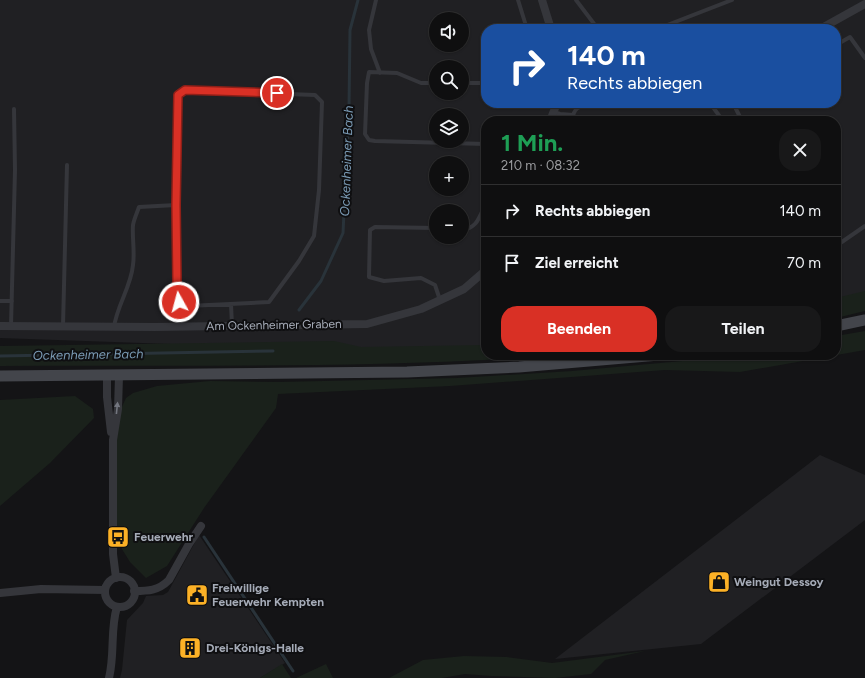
<!DOCTYPE html>
<html lang="de">
<head>
<meta charset="utf-8">
<style>
  body { margin:0; font-family:Figtree,sans-serif; background:#181819; color:#f1f3f6; height:100vh; display:flex; flex-direction:column; font-size:15px; white-space:nowrap }
  * { box-sizing:border-box; margin:0 }
  p { font-size:13px; color:#9b9c9f }
  .icon { flex:none; width:22px; height:22px; fill:none; stroke:currentColor; stroke-width:2; stroke-linecap:round; stroke-linejoin:round }
  .map { position:relative; flex:1; overflow:hidden }
  .details { position:absolute; left:481px; top:116px; width:360px; height:244px; display:flex; flex-direction:column; background:#0f0f10; border-radius:16px; box-shadow:0 1px 3px #0004,0 0 0 1px #2f2f30 }
  .details>* { flex:none }
  .top-card { position:absolute; left:481px; top:24px; width:360px; height:84px; border-radius:16px; box-shadow:0 1px 3px #0004,0 0 0 1px #2f2f30; background:#1a4fa0; color:#fff; overflow:hidden }
  .tools { position:absolute; left:429px; top:12px; display:grid; gap:8px }
  .tools a { display:grid; place-items:center; width:40px; height:40px; border-radius:50%; background:#0f0f10; box-shadow:0 1px 3px #0004,0 0 0 1px #2f2f30; font-size:20px }
  .pin { position:absolute; display:grid; place-items:center; width:34px; height:34px; color:#fff; margin:-17px; border:2px solid #fff; border-radius:50%; box-shadow:0 1px 4px #0007 }
  .me { position:absolute; width:44px; margin:-22px; rotate:353deg; stroke-linejoin:round; filter:drop-shadow(0 0 3px #0008) }
  .turn { display:flex; align-items:center; gap:14px; height:84px; padding:0 20px; font-size:18px }
  .turn .icon { width:52px; height:52px; stroke-width:2.5 }
  .turn b { display:block; font-size:28px; line-height:34px }
  .round { display:grid; place-items:center; flex:none; width:42px; height:42px; border-radius:16px; background:#181819 }
  .summary { display:flex; align-items:center; justify-content:space-between; height:68px; padding:0 20px }
  h1 { font-size:24px; font-weight:700; line-height:30px; color:#1e9e55 }
  .button { display:flex; gap:8px; margin-top:auto; padding:8px 20px }
  .button a { flex:1; height:46px; border-radius:16px; background:#d93025; color:#fff; font-size:16px; font-weight:700; line-height:46px; text-align:center }
  .button a+a { background:#181819; color:#f1f3f6 }
  ul { padding:0; list-style:none }
  li { display:flex; align-items:center; gap:12px; height:52px; padding:0 20px; border-top:1px solid #2f2f30 }
  li div { flex:1 }
  li b { display:block; font-size:15px }
  li em { font-style:normal }
  .map>svg:first-child { display:block }
  .built { fill:#202023; fill-rule:evenodd }
  .green { fill:#1a211b }
  .lines { fill:none; stroke-linecap:round; stroke-linejoin:round }
  .stream { stroke:#29333a; stroke-width:3 }
  .service { stroke:#35363b; stroke-width:4 }
  .minor { stroke:#35363b; stroke-width:8 }
  .secondary { stroke:#43454b; stroke-width:11 }
  .oneway { fill:#73767f }
  .route-casing { stroke:#8d1f18; stroke-width:10 }
  .route { stroke:#d93025; stroke-width:7 }
  .labels { text-anchor:middle; stroke-width:4; stroke-linejoin:round; paint-order:stroke }
  .street-label { font-size:12px; fill:#a5abb7; stroke:#0f0f11 }
  .poi-label { font-size:12px; font-weight:bold; fill:#a5abb7; stroke:#0f0f11; text-anchor:start }
  .water-label { font-size:13px; font-style:italic; fill:#7a9ab4; stroke:#0f0f11 }
</style>
</head>
<body>
<div class="map">
<svg width="865" height="678" viewBox="0 0 865 678">
  <rect width="100%" height="100%" fill="#141416"/>
  <path class="built" d="M 0,0 L 865,0 L 865,305 L 836,311 L 836,121 L 486,121 L 486,355 L 0,338 ZM 436,19 L 462,19 L 462,45 L 436,45 ZM 486,29 L 836,29 L 836,103 L 486,103 ZM 436,67 L 462,67 L 462,93 L 436,93 ZM 436,115 L 462,115 L 462,141 L 436,141 ZM 436,163 L 462,163 L 462,189 L 436,189 ZM 436,211 L 462,211 L 462,237 L 436,237 Z
    M 820,455 L 865,475 L 865,520 L 701,644 L 555,659 Z
    M 199,535 L 285,663 L 260,678 L 120,678 L 122,670 L 127,620 L 143,603 L 146,596 L 163,595 L 168,592 Z"/>
  <path class="green" d="M 865,291 L 865,311 L 836,318 L 836,298 Z
    M 865,331 L 865,350 L 740,372 L 665,370 L 450,386 L 278,394 L 276,408 L 204,508 L 167,566 L 146,578 L 130,562 L 117,541 L 117,437 L 121,409 L 126,398 L 133,393 L 157,386 L 210,381 L 279,382 L 457,378 L 572,371 L 693,360 L 724,355 L 836,355 L 836,336 Z
    M 334,341 L 361,347 L 486,345 L 486,355 L 570,355 C 381,369 190,365 0,366 L 0,346 Z
    M 75,396 L 93,409 L 94,418 L 50,463 L 0,506 L 0,400 Z
    M 645,651 L 605,660 L 591,674 L 555,678 L 491,676 L 465,674 L 442,678 L 389,678 L 423,660 L 464,656 L 507,657 L 552,663 Z
    M 282,664 L 291,678 L 260,678 Z
    M 326,664 L 333,678 L 296,678 Z"/>
  <g class="lines">
    <path class="stream" d="M 299,310 L 321,281 L 343,233 L 349,108 L 350,30 L 358,0
      M 0,356 L 273,351
      M 204,537 L 293,671"/>
    <path class="service" d="M 376,0 L 369,30 L 371,49 L 380,73
      M 518,0 L 527,29
      M 576,0 L 598,29
      M 657,29 L 732,0
      M 836,45 L 850,37 L 865,58
      M 436,83 L 421,83 L 397,73 L 369,72 L 367,83 L 365,134 L 369,140 L 375,141 L 486,144
      M 462,83 L 486,83
      M 667,103 L 697,103
      M 710,103 L 723,121
      M 733,103 L 742,121
      M 554,112 L 560,114 L 573,115
      M 573,121 C 572,107 581,106 592,103
      M 436,228 L 375,227 L 370,230 L 369,277 L 384,281 L 421,278 L 435,285 L 440,300
      M 462,229 C 477,230 480,215 486,203
      M 836,246 L 865,226
      M 0,301 L 12,301
      M 231,304 L 232,326
      M 11,326 L 15,170 L 14,109
      M 63,326 L 67,165
      M 114,327 C 117,305 131,287 133,265 C 135,252 132,238 133,225 C 134,219 137,213 139,207 L 176,205 L 178,95 L 185,90 L 315,95 L 322,102 L 319,190 L 314,236 L 299,261 L 269,302 L 188,306 L 179,302 L 177,283 L 176,205"/>
    <path class="minor" d="M 542,0 L 551,29
      M 820,29 L 865,4
      M 550,121 L 557,103
      M 0,326 L 155,327 L 367,324 L 421,309 L 464,289 L 486,270
      M 107,376 L 107,397 L 111,432
      M105 592a15 15 0 1 1 30 0a15 15 0 1 1-30 0Z
      M 116,578 L 113,554 L 113,440 L 118,409 L 119,376
      M 134,591 C 148,591 158,591 169,580 L 189,544 L 201,526
      M 0,593 L 41,589 L 105,590
      M 109,678 C 115,654 110,629 117,607"/>
    <path class="secondary" d="M 836,326 L 865,320
      M 0,376 L 407,372 L 519,367 L 659,355"/>
  </g>
  <defs><path id="oneway-solid" d="M-6-.8H1V-3.2L6.5 0L1 3.2V.8H-6Z"/></defs>
  <use class="oneway" href="#oneway-solid" transform="translate(117 408) rotate(-84)"/>
  <g class="lines">
    <g class="route-casing">
      <path id="route" d="M 179,302 L 177,283 L 176,205 L 178,95 L 185,90 L 277,93"/>
    </g>
    <use href="#route" class="route"/>
  </g>
  <defs>
    <g id="bus-square" transform="scale(1.15)"><rect x="-9" y="-9" width="18" height="18" rx="4" fill="#fcb126" stroke="#0f0f11"/><path d="M-5-6H5V4H4V6H2V4H-2V6H-4V4H-5ZM-3.5-4V0h7V-4ZM-3.5 1.2v1.5H-2V1.2ZM2 1.2v1.5H3.5V1.2Z" fill="#111"/></g>
    <g id="shop-square" transform="scale(1.15)"><rect x="-9" y="-9" width="18" height="18" rx="4" fill="#fcb126" stroke="#0f0f11"/><path d="M-5-2.5h2.3a2.7 3.5 0 0 1 5.4 0H5L5.5 6h-11ZM-1.5-2.5h3a1.5 2.3 0 0 0-3 0Z" fill="#111"/></g>
    <g id="civic-square" transform="scale(1.15)"><rect x="-9" y="-9" width="18" height="18" rx="4" fill="#fcb126" stroke="#0f0f11"/><path d="M-.6-6.5H3V-4.5H.6V-3L4-1V1h2V6H-6V1h2V-1L-.6-3ZM-1.2 2.5V6h2.4V2.5Z" fill="#111"/></g>
    <g id="building-square" transform="scale(1.15)"><rect x="-9" y="-9" width="18" height="18" rx="4" fill="#fcb126" stroke="#0f0f11"/><path d="M-4-6H4V6H1V3H-1V6H-4ZM-2.5-4.3h1.7v1.8h-1.7ZM.8-4.3h1.7v1.8H.8ZM-2.5-1h1.7V.8h-1.7ZM.8-1h1.7V.8H.8Z" fill="#111"/></g>
  </defs>
  <g fill-rule="evenodd">
    <use href="#bus-square" x="118" y="537"/>
    <use href="#shop-square" x="719" y="582"/>
    <use href="#civic-square" x="197" y="595"/>
    <use href="#building-square" x="190" y="648"/>
  </g>
  <g class="labels">
    <g class="street-label">
      <text transform="translate(274 325) rotate(-1)" y="4">Am Ockenheimer Graben</text>
    </g>
    <g class="poi-label">
      <text x="134" y="541">Feuerwehr</text>
      <text x="734" y="586">Weingut Dessoy</text>
      <text x="212" y="592">Freiwillige<tspan x="212" dy="14">Feuerwehr Kempten</tspan></text>
      <text x="206" y="652">Drei-Königs-Halle</text>
    </g>
    <g class="water-label">
      <text transform="translate(346 161) rotate(-88)" y="5">Ockenheimer Bach</text>
      <text transform="translate(88 354) rotate(-1)" y="5">Ockenheimer Bach</text>
    </g>
  </g>
</svg>
<div class="tools">
<a><svg class="icon" aria-label="sound" viewBox="0 0 24 24"><path d="M4 9h4l5-4v14l-5-4H4zM17 9q2 3 0 6"/></svg></a>
<a><svg class="icon" aria-label="search" viewBox="0 0 24 24"><circle cx="10" cy="10" r="6"/><path d="M15 15l6 6"/></svg></a>
<a><svg class="icon" aria-label="layers" viewBox="0 0 24 24"><path d="M12 4l9 5-9 5-9-5zM3 14l9 5 9-5"/></svg></a>
<a>+</a>
<a>−</a>
</div>
<div class="pin" style="left:277px;top:93px;background:#d93025"><svg class="icon" aria-label="arrive" viewBox="0 0 24 24"><path d="M6 21V4h12l-3 4 3 4H6"/></svg></div>
<svg class="me" style="left:179px;top:302px" viewBox="-20 -20 40 40"><circle r="17" fill="#d93025" stroke="#fff" stroke-width="3"/><path d="M0-11L8 9 0 5-8 9z" fill="#fff"/></svg>
<div class="top-card">
<div class="turn"><svg class="icon" aria-label="right" viewBox="0 0 24 24"><path d="M7 20v-9h11M14 6l5 5-5 5"/></svg><div><b>140 m</b>Rechts abbiegen</div></div>
</div>
<section class="details">
<div class="summary"><div><h1>1 Min.</h1><p>210 m · 08:32</p></div><a class="round"><svg class="icon" aria-label="close" viewBox="0 0 24 24"><path d="M6 6l12 12M18 6L6 18"/></svg></a></div>
<ul>
<li><svg class="icon" aria-label="right" viewBox="0 0 24 24"><path d="M7 20v-9h11M14 6l5 5-5 5"/></svg><div><b>Rechts abbiegen</b></div><em>140 m</em></li>
<li><svg class="icon" aria-label="arrive" viewBox="0 0 24 24"><path d="M6 21V4h12l-3 4 3 4H6"/></svg><div><b>Ziel erreicht</b></div><em>70 m</em></li>
</ul>
<div class="button"><a>Beenden</a><a>Teilen</a></div>
</section>
</div>
</body>
</html>
